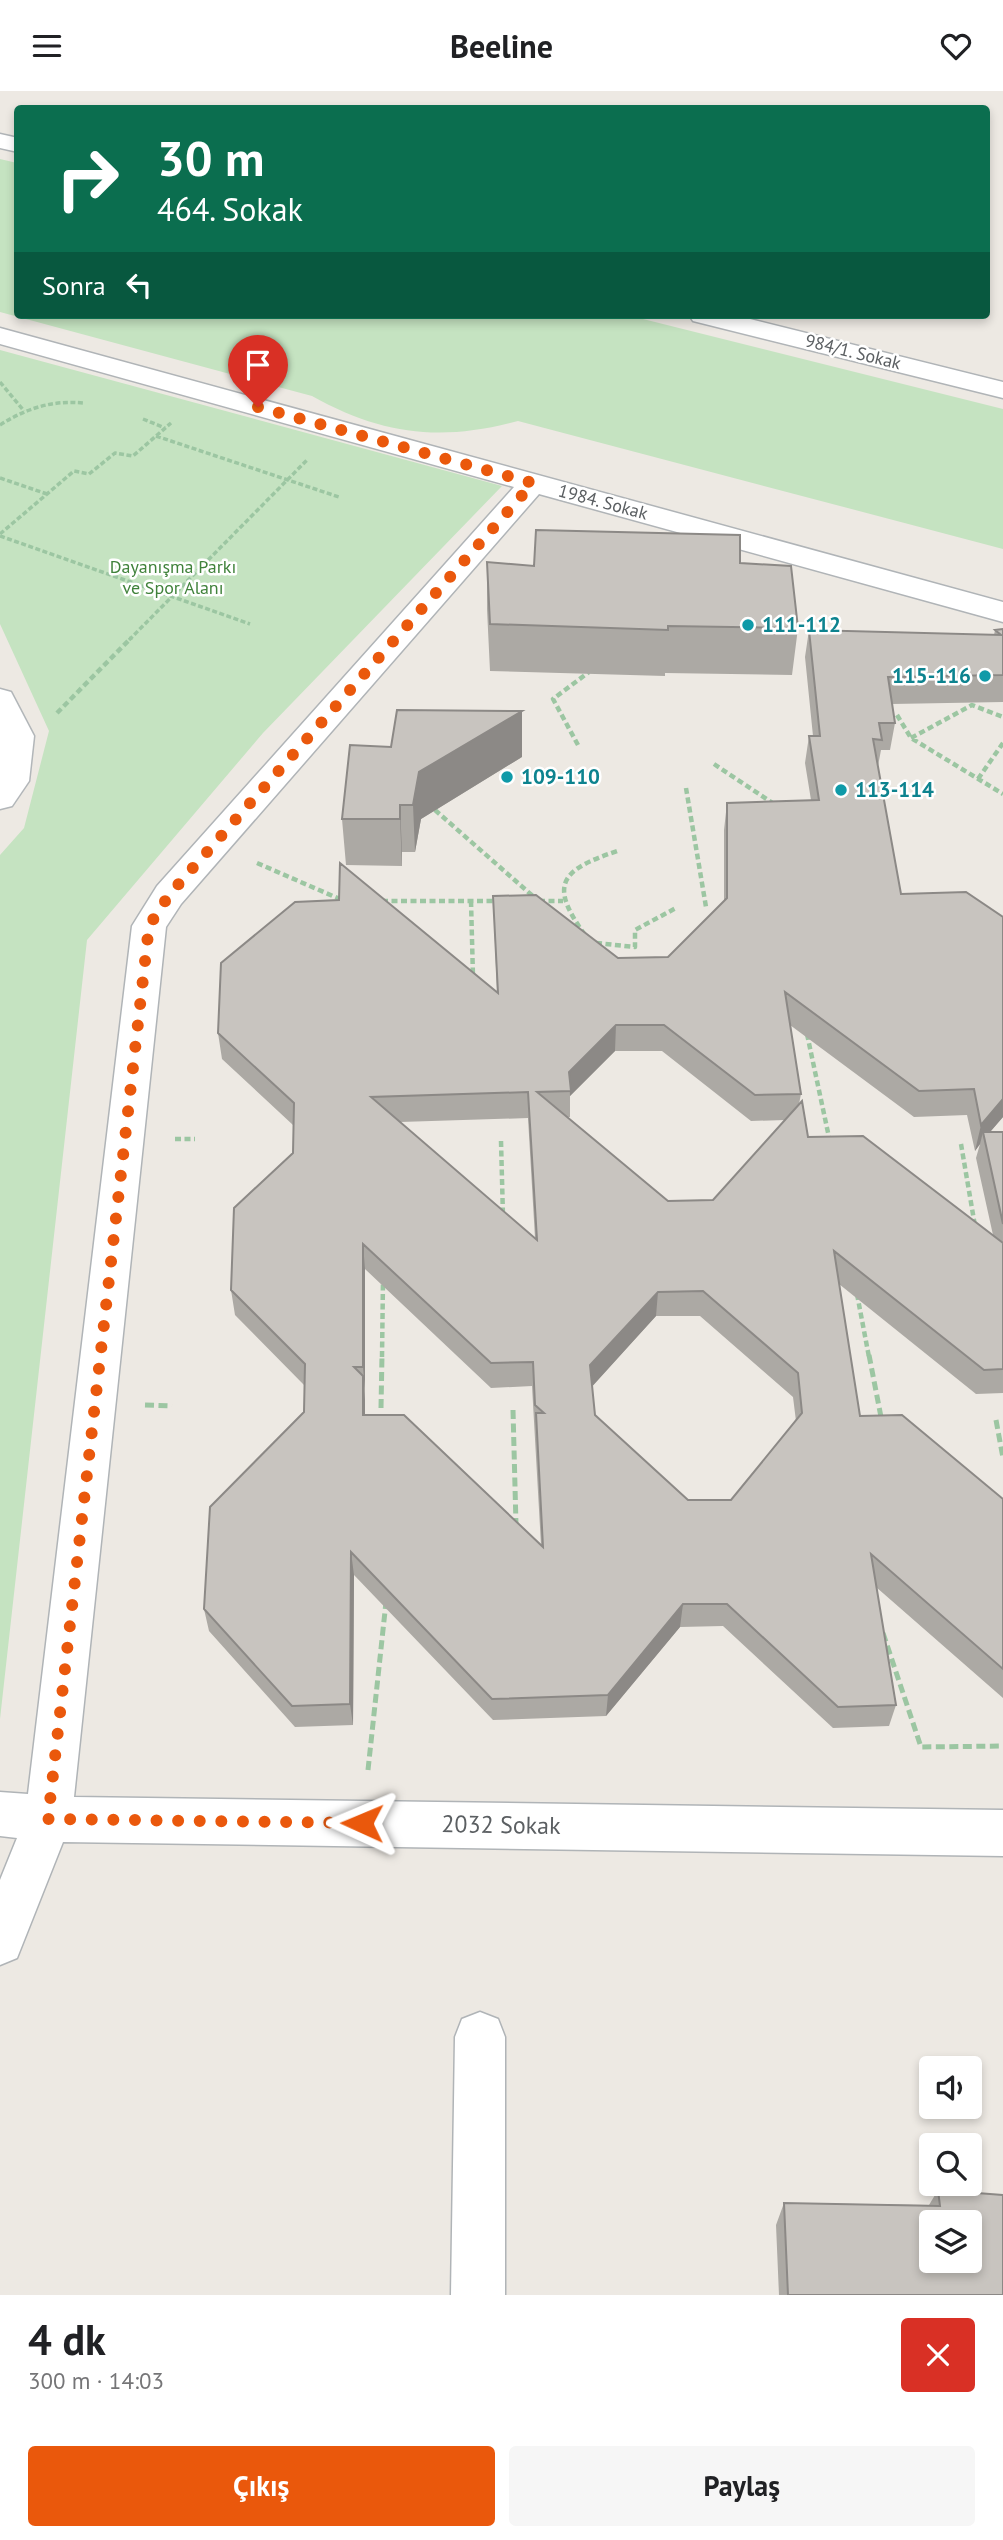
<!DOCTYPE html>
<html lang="tr">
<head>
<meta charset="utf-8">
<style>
  body { margin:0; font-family:"PT Sans",sans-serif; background:#f6f6f6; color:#202124; height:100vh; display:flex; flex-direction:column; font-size:26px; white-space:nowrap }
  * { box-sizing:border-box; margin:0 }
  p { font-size:23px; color:#757577 }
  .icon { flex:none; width:38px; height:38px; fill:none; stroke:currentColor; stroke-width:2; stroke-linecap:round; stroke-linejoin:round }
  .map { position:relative; height:2204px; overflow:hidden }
  .drawer { display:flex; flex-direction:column; background:#fff; flex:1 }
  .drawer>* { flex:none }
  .hud { position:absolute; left:14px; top:14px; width:976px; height:214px; border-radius:7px; box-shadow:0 4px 10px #0003; background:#0b6e4f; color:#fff; overflow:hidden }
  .buttons { position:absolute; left:919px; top:1965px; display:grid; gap:14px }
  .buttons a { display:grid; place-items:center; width:63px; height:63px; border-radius:7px; background:#fff; box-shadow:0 4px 10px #0003; font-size:35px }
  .pin { position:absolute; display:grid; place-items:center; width:60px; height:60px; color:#fff; margin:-72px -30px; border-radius:50% 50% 50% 0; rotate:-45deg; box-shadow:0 0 7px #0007 }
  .pin .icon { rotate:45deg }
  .me { position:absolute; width:77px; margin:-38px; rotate:271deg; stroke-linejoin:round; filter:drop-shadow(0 0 5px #0008) }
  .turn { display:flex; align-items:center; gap:24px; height:147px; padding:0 28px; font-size:32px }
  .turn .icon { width:91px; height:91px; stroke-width:2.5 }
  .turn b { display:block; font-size:49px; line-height:60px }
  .then { display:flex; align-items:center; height:66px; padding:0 28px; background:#0003; gap:14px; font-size:26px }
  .round { display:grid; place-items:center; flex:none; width:74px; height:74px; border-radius:7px; background:#f6f6f6 }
  .headline { display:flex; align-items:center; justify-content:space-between; height:119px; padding:0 28px }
  h1 { font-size:42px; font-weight:800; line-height:52px }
  .primary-button { display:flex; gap:14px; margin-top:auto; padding:14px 28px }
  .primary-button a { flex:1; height:80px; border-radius:7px; background:#ea580c; color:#fff; font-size:28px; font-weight:800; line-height:80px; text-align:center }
  .primary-button a+a { background:#f6f6f6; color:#202124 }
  header { display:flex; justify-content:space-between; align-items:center; height:91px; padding:0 28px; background:#fff; font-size:32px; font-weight:800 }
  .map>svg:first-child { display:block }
  .green { fill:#c5e3c1 }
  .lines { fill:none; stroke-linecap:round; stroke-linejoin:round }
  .street-casing { stroke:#b0b4b7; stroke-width:3 }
  .secondary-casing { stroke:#b2b6b9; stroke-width:3 }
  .path-far2 { stroke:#9cc6a2; stroke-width:3.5; stroke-dasharray:5 2.5; stroke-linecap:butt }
  .path-far1 { stroke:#9cc6a2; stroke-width:4.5; stroke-dasharray:6 3.5; stroke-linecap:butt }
  .path { stroke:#9cc6a2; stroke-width:5; stroke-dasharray:9 4.5; stroke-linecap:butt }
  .street { fill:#fff; fill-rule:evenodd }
  .secondary { fill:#fff; fill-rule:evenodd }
  .wall { fill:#aca9a4; fill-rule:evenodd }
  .shaded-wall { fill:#8c8986 }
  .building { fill:#c8c4bf; stroke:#8c8986; stroke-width:2; fill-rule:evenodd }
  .route { stroke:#ea580c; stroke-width:12; stroke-dasharray:0 21.6 }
  .culture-dot { fill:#0f9aa8; stroke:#fff; stroke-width:2.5 }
  .labels { text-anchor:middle; stroke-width:5; stroke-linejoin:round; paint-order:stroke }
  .far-street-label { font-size:18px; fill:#5b5f62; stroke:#fff }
  .far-park-label { font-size:18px; fill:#40823b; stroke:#fff }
  .culture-label { font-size:21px; font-weight:bold; fill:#0d838f; stroke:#fff; text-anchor:start }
  .near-street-label { font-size:24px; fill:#5b5f62; stroke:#fff }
</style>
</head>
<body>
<header><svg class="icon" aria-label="menu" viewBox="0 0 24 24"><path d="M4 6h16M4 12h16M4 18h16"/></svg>Beeline<svg class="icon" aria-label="heart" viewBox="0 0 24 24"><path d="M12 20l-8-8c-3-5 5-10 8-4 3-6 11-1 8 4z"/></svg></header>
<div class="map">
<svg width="1003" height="2204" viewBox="0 0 1003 2204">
  <rect width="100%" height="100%" fill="#ede9e3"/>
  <path class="green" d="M 0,68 L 17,72 L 18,224 L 627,224 L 1003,318 L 1003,458 L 518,330 C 441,351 382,344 312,305 L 0,221 Z
    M 0,259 L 502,395 L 263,642 L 87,849 L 0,1628 L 0,764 L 24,737 L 49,640 L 0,533 Z"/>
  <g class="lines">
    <g class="street-casing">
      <path id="street" d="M 0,43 L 18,47 L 18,61 L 0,57 Z
        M 689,224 L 734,224 L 1003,291 L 1003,307 L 693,230 Z
        M 0,237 L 1003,511 L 1003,531 L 539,403 L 181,813 L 166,836 L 74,1706 L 1003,1719 L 1003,1765 L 63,1751 L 17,1867 L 0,1874 L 0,1789 L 17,1747 L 0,1745 L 0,1701 L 28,1703 L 132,835 L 157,795 L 514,396 L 0,253 Z
        M 480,1921 L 498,1928 L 505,1946 L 505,2204 L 451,2204 L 455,1946 L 462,1928 Z"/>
    </g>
    <g class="secondary-casing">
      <path id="secondary" d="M 0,598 L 11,601 L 34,645 L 29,690 L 12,715 L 0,718 Z"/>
    </g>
    <path class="path-far2" d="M 0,291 L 24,320
      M 143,328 L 165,337
      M 0,334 C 27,317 52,309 84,312
      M 156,345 L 339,406
      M 0,387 L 47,403
      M 0,443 L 74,380 L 89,383 L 115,362 L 133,365 L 171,332
      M 0,445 L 250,533
      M 129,549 L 307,369"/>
    <path class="path-far1" d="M 57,622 L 131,547
      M 897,624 L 911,647 L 1003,703
      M 911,647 L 972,614 L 1003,626
      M 578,654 L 553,608 L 589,581
      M 714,673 L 774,713
      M 978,688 L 1003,652
      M 686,697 L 706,816
      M 435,719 L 535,807
      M 257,772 L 342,809
      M 382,810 L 499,810
      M 471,810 L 473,886
      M 539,810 L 563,810
      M 585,844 C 548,793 561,779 617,760
      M 596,852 L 635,856 L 635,839 L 676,817
      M 807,943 L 830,1051
      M 175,1048 L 195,1048
      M 501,1050 L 503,1126
      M 961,1053 L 975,1135
      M 857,1203 L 869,1266
      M 382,1266 L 383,1189"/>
    <path class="path" d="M 869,1264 L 881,1326
      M 145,1314 L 172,1315
      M 381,1317 L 382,1264
      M 513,1319 L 516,1434
      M 996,1329 L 1003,1367
      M 883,1542 L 921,1656 L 1003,1655
      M 368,1679 L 386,1511"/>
    <use href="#street" class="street"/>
    <use href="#secondary" class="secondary"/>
  </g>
  <path class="wall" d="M 487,471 L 534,475 L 740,472 L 798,537 L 792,584 L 665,582 L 665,585 L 490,580 L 487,518 Z
    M 1003,538 L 1003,611 L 892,613 L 895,632 L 890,659 L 881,659 L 878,675 L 901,803 L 1003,826 L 1003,1026 L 990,1041 L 1003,1041 L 1003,1302 L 976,1303 L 839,1193 L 860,1325 L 1003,1408 L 1003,1607 L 876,1496 L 896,1614 L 889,1635 L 833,1637 L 723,1535 L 680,1536 L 606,1625 L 493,1629 L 354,1484 L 353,1634 L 295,1636 L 209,1540 L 204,1518 L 304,1321 L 304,1294 L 235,1224 L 231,1199 L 293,1062 L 293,1034 L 222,968 L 218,942 L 497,901 L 493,805 L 618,867 L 668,866 L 724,810 L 724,739 L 727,712 L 811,709 L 805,672 L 809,645 L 813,645 L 805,566 L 809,539 L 994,544 L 995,539 ZM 790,934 L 914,1026 L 967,1024 L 975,1060 L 980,1053 L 976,1067 L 993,1144 L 808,1046 L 799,1013 L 801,1003 ZM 615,960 L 662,960 L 751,1030 L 785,1029 L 713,1109 L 668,1110 L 567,1026 L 570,1026 L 570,1005 ZM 528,1027 L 535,1147 L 400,1031 ZM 365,1178 L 491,1297 L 532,1295 L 541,1454 L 365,1324 ZM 656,1225 L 700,1225 L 793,1306 L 796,1330 L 731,1409 L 688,1409 L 595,1324 L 592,1295 Z
    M 522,666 L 421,728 L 415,761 L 402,761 L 402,775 L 346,774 L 342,728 Z
    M 938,2099 L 1003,2204 L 779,2204 L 776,2134 L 784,2112 L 929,2114 Z"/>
  <path class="shaded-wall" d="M 522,620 L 522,666 L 421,728 L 415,761 L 413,714 L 419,681 Z
    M 400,714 L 402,761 L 402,775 L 400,728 Z
    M 616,934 L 615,960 L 570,1005 L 569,981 Z
    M 1003,1008 L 1003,1026 L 984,1048 L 983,1041 L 980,1053 L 975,1060 L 981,1034 Z
    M 363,1153 L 365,1178 L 365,1300 L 363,1276 Z
    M 658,1201 L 656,1225 L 589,1299 L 590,1274 Z
    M 363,1285 L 365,1309 L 365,1348 L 363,1324 Z
    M 351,1461 L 354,1484 L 353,1634 L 350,1613 Z
    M 683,1513 L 680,1536 L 606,1625 L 608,1604 Z"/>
  <path class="building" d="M 536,439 L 740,444 L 740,472 L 791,475 L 798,537 L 668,535 L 668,539 L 490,533 L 487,471 L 534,475 Z
    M 1003,538 L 1003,584 L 888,586 L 895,632 L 879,632 L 882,649 L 873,648 L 901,803 L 966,801 L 1003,826 L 1003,1008 L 981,1034 L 974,998 L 919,1000 L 785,901 L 801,1003 L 755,1004 L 664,934 L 616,934 L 569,981 L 571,1000 L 537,1001 L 668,1110 L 713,1109 L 802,1010 L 808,1046 L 863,1045 L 1003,1152 L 1003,1278 L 984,1279 L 834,1160 L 860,1325 L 902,1324 L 1003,1408 L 1003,1578 L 871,1463 L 896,1614 L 838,1616 L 727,1513 L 683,1513 L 608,1604 L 492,1608 L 351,1461 L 350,1613 L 292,1615 L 204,1518 L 210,1416 L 304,1321 L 305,1273 L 231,1199 L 234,1117 L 293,1062 L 294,1012 L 218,942 L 221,872 L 295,811 L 339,809 L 340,772 L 498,902 L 493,805 L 536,804 L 618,867 L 668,866 L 727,807 L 727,712 L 819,709 L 809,645 L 820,645 L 809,539 L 1001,544 L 995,539 ZM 528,1001 L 537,1149 L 371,1006 ZM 363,1153 L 491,1272 L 533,1271 L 535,1314 L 544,1322 L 536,1322 L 543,1456 L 404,1324 L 363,1324 L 363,1285 L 354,1276 L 363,1276 ZM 703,1200 L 798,1282 L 802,1322 L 731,1409 L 688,1409 L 595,1324 L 590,1274 L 658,1201 Z
    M 397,619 L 522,620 L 419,681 L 413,714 L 400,714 L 400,728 L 342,728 L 350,654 L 391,656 Z
    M 983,1041 L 1003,1041 L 1003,1133 Z
    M 938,2099 L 1003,2104 L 1003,2204 L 788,2204 L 784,2112 L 940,2115 ZM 931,2132 L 970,2132 L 970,2170 L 931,2170 Z"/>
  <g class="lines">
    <path class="route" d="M 258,316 L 533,392 L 169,804 L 149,835 L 48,1728 L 362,1732"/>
  </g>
  <g class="culture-dot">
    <circle cx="748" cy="534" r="7"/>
    <circle cx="985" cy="585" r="7"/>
    <circle cx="507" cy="686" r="7"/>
    <circle cx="841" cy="699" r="7"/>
  </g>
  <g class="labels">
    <g class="far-street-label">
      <text transform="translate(853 261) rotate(14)" y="6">984/1. Sokak</text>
      <text transform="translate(603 411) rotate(15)" y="6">1984. Sokak</text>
    </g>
    <g class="far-park-label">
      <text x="173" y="482">Dayanışma Parkı<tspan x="173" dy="21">ve Spor Alanı</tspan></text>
    </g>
    <g class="culture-label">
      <text x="762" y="541">111-112</text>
      <text x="971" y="592" text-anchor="end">115-116</text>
      <text x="521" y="693">109-110</text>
      <text x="855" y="706">113-114</text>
    </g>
    <g class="near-street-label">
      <text transform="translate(501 1734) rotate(1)" y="8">2032 Sokak</text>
    </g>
  </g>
</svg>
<div class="buttons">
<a><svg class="icon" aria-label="sound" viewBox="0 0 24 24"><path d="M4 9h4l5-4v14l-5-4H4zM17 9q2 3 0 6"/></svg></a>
<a><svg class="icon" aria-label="search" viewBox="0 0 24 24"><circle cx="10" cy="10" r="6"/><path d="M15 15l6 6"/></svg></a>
<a><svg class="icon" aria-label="layers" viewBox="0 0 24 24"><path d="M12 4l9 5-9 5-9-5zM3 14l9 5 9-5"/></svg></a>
</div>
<div class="pin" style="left:258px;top:316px;background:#d93025"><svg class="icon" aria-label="arrive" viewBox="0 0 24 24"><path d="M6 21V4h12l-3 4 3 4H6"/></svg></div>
<svg class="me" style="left:362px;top:1732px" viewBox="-20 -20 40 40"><path d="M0-17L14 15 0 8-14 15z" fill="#ea580c" stroke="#fff" stroke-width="4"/></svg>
<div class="hud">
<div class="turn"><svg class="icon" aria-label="right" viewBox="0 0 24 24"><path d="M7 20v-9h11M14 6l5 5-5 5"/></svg><div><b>30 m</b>464. Sokak</div></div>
<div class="then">Sonra<svg class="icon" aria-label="left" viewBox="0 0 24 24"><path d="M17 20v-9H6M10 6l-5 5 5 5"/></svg></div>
</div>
</div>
<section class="drawer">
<div class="headline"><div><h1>4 dk</h1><p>300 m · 14:03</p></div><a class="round" style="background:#d93025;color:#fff"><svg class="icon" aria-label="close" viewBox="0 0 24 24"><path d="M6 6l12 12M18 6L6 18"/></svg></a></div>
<div class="primary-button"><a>Çıkış</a><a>Paylaş</a></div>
</section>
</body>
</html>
